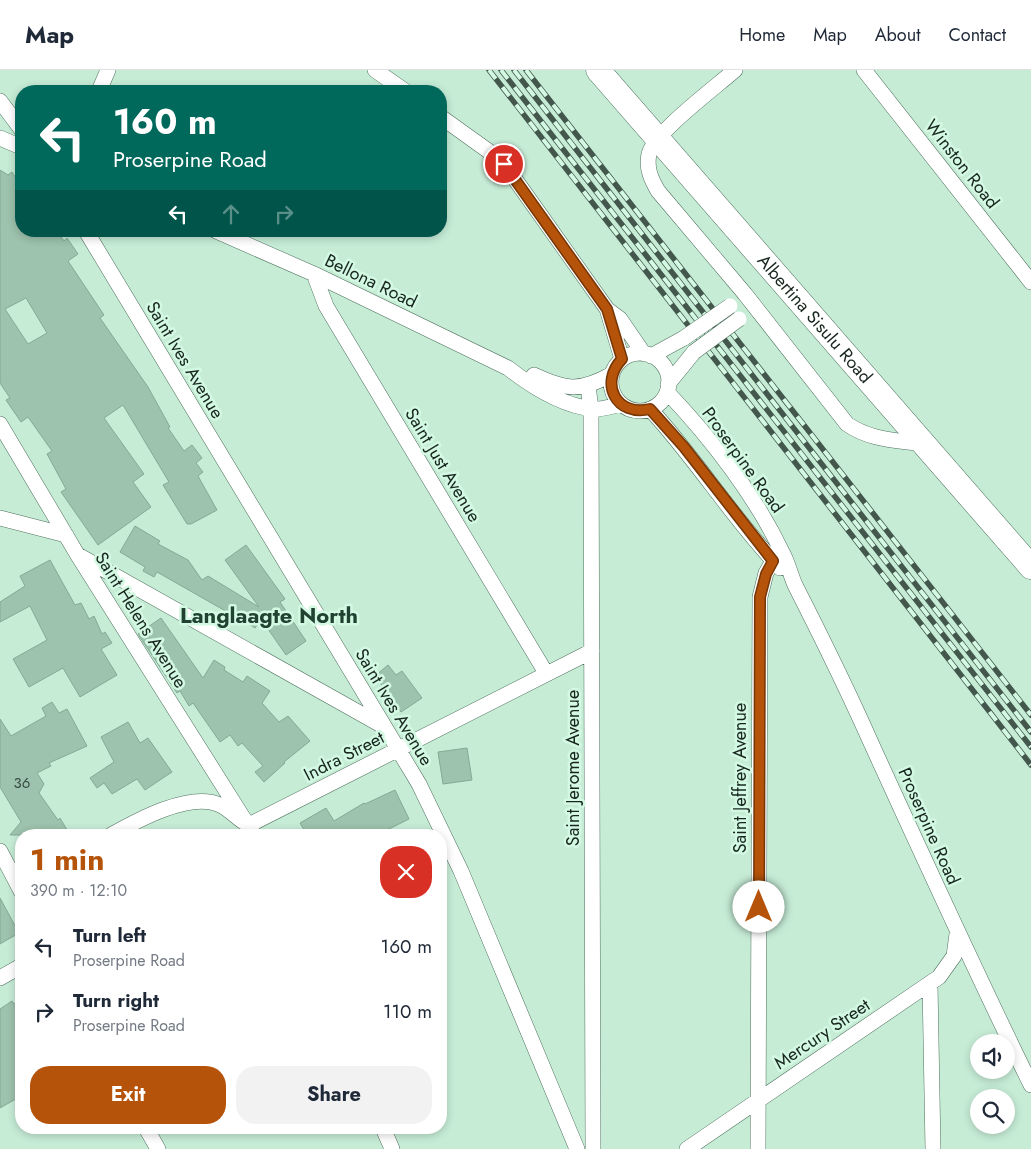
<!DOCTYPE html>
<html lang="en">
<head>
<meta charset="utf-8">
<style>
  body { margin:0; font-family:Jost,sans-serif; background:#f2f2f3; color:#1f2937; height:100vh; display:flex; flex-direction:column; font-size:19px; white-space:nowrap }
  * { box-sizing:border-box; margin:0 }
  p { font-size:16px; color:#747a83 }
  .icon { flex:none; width:28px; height:28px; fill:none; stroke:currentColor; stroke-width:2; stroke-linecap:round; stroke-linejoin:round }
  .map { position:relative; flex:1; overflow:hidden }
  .side { position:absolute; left:15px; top:759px; width:432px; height:305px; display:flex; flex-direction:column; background:#fff; border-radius:20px; box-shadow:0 2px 8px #0003 }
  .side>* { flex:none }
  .banner { position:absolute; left:15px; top:15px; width:432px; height:152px; border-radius:20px; box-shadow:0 2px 8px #0003; background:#00695c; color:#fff; overflow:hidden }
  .fabs { position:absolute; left:970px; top:964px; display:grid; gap:10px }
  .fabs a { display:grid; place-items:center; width:45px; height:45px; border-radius:50%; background:#fff; box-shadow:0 2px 8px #0003; font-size:25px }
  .pin { position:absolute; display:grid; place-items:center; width:42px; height:42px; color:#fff; margin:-21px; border:2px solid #fff; border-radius:50%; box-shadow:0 1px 5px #0007 }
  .me { position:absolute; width:55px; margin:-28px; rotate:0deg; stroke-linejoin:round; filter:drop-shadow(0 0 4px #0008) }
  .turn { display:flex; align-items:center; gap:18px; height:105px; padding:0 15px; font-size:22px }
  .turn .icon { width:65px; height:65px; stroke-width:2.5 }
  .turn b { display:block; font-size:35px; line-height:42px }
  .lanes { display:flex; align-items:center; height:48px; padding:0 15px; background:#0003; justify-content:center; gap:25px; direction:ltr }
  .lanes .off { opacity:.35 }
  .round { display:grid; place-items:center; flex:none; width:52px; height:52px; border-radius:20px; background:#f2f2f3 }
  .overview { display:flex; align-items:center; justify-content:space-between; height:85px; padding:0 15px }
  h1 { font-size:30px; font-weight:700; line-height:38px; color:#b45309 }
  .button { display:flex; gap:10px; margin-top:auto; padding:10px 15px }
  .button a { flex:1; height:58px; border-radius:20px; background:#b45309; color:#fff; font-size:20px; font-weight:700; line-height:58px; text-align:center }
  .button a+a { background:#f2f2f3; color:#1f2937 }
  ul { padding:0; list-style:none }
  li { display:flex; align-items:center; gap:15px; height:65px; padding:0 15px }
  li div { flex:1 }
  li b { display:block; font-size:19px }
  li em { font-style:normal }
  header { display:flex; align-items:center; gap:30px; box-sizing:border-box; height:70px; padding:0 25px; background:#fff; border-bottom:1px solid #e0e1e3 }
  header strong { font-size:24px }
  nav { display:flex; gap:28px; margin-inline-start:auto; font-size:18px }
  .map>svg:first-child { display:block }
  .building { fill:#9dc2ad; stroke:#84a994; fill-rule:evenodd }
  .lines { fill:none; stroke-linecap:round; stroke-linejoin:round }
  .street-casing { stroke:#4f715e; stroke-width:16 }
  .primary-casing { stroke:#4f715e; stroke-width:25 }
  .street { stroke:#fff; stroke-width:15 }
  .primary { stroke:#fff; stroke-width:24 }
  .rail-casing { stroke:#43574c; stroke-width:5.5 }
  .rail { stroke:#d3f9e3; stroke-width:4; stroke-dasharray:11; stroke-linecap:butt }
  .street-bridge-casing { stroke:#4f715e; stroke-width:16; stroke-linecap:butt }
  .street-bridge { stroke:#fff; stroke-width:15 }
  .route-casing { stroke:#753606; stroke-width:12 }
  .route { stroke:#b45309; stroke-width:9 }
  .labels { text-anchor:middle; stroke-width:5; stroke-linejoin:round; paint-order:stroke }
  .number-label { font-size:15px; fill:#394d42 }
  .street-label { font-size:18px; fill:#18261e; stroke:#d3f9e3 }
  .district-label { font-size:22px; font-weight:bold; fill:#214231; stroke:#d3f9e3 }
</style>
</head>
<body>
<header>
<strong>Map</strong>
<nav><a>Home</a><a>Map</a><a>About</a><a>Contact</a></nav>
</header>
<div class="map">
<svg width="1031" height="1079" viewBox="0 0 1031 1079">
  <rect width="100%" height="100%" fill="#c6ecd6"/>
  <path class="building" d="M 0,100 L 8,105 L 12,102 L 21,116 L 21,161 L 57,161 L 64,171 L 67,168 L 78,184 L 68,191 L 104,245 L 100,248 L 148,317 L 170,357 L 168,358 L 184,381 L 192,375 L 202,388 L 196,393 L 203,402 L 198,406 L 217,440 L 191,454 L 187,454 L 163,415 L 169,412 L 123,335 L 104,348 L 144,404 L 133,412 L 151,437 L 98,475 L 61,422 L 66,419 L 47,384 L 52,381 L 28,347 L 21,352 L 6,330 L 10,328 L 0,313 ZM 26,228 L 47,263 L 28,274 L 5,239 Z
    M 135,456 L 160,471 L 158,474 L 188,490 L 202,510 L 208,506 L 259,537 L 225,490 L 246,475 L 285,529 L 280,532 L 306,571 L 286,585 L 261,549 L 255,558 L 230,541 L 229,543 L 157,502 L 154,507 L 143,501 L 145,497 L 120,482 Z
    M 50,490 L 75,535 L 81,533 L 89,549 L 94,546 L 102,564 L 105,562 L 112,573 L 101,579 L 117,605 L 80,627 L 63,598 L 29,617 L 13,589 L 47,570 L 30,536 L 0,552 L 0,532 L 25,516 L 20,506 Z
    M 161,548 L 203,608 L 214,590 L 225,597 L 224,600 L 243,612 L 247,606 L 270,621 L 262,633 L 279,652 L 288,646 L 310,671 L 284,692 L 285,693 L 264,712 L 255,702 L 263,696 L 242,673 L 238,676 L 230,665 L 220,672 L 193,633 L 189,636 L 180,621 L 177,623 L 138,564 Z
    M 388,595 L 396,605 L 402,601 L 422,628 L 401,642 L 375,606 Z
    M 52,632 L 59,643 L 67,639 L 87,676 L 49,693 L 51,696 L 37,703 L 44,714 L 39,723 L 58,750 L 60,748 L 70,765 L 10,765 L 21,752 L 0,717 L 0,649 L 11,666 L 46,646 L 42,638 Z
    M 128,652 L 140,673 L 148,668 L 172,702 L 145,720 L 137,709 L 112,724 L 104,713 L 97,718 L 90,708 L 114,692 L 101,667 Z
    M 467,678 L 472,710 L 443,714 L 438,682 Z
    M 395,720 L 409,749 L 377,765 L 307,765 L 300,753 L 326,738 L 334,751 L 364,733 L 365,734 Z
    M 0,828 L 19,863 L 0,874 Z
    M 21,930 L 21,1026 L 0,1038 L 0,939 L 12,931 L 14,934 Z"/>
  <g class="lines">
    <g class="street-casing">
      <path id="street" d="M 375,0 L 405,21
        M 735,0 C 716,17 655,62 649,84 C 646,98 651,109 658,121 L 745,224 L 847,354 C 870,370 895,370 923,374
        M 864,0 L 1031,212
        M 99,21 L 108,0
        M 0,31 L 21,59
        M 441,47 L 494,85 L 512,105 L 607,239 L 622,289
        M 0,68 L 21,77
        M 86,161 L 419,714 L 461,801 L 577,1079
        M 216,161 L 314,204 L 508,298 C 531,316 563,336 593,339 C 602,340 612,336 621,334
        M 314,204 L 326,236 L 546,603
        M 608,240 L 620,249 L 644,284
        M611 312a29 29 0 1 1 58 0a29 29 0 1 1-58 0Z
        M 651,286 L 684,268
        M 534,305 C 566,320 580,322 612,304
        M 668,314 L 694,282
        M 588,316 L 591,339 L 593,1079
        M 667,322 C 710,367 755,425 782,482 C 788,492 790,504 795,515 C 822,568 848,621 872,675 C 924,789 976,903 1031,1015
        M 650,339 C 697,390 733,449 780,498
        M 0,354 L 77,484 L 254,765
        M 0,448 L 66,465
        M 78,485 L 381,655
        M 111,765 C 136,751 190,721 220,735 C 231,740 238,750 249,755 L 592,581
        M 0,781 L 21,821
        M 0,908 L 21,896
        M 930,914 L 933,1079
        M 146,1058 L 158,1079
        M 383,1058 L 392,1079
        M 687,1079 L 939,907 L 954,886 L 957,864
        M 758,1079 L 760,527 L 766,503 L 773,491"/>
    </g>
    <g class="primary-casing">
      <g id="primary">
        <path id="s1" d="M 598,0 L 1031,497"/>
      </g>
    </g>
    <use href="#street" class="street"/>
    <use href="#primary" class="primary"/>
    <g class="rail-casing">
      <path id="rail" d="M 489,0 L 1031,695
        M 501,0 L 1031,677
        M 514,0 L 1031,662
        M 526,0 L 1031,645"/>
    </g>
    <use href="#rail" class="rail"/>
    <g class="street-bridge-casing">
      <path id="street-bridge" d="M 684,268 L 730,236
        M 694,282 L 739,249"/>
    </g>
    <use href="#street-bridge" class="street-bridge"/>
  </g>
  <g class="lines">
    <g class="route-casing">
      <path id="route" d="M 504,94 L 607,239 L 622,289 C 599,313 616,347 650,339 L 684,377 L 773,491 L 766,504 L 760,527 L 759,837"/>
    </g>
    <use href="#route" class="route"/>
  </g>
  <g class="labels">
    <g class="number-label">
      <text x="22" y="718">36</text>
    </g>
    <g class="street-label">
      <text transform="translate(962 94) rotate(52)" y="6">Winston Road</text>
      <text transform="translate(371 211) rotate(26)" y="6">Bellona Road</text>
      <text dy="6" stroke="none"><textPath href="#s1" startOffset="330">Albertina Sisulu Road</textPath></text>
      <text transform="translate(185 290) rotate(59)" y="6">Saint Ives Avenue</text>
      <text transform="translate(743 390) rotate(54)" y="6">Proserpine Road</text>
      <text transform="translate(443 395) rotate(59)" y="6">Saint Just Avenue</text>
      <text transform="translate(141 550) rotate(58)" y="6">Saint Helens Avenue</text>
      <text transform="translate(394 637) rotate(59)" y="6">Saint Ives Avenue</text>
      <text transform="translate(344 686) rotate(-27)" y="6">Indra Street</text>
      <text transform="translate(573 698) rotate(-90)" y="6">Saint Jerome Avenue</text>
      <text transform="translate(740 708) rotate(-90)" y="6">Saint Jeffrey Avenue</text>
      <text transform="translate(929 756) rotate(66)" y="6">Proserpine Road</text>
      <text transform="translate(822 964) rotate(-34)" y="6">Mercury Street</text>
    </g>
    <g class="district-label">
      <text x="269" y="553">Langlaagte North</text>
    </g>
  </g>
</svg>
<div class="fabs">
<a><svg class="icon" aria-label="sound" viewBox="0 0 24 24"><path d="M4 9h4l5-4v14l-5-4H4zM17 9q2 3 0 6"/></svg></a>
<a><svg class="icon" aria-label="search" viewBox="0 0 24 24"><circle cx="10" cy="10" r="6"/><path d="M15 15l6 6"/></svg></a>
</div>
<div class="pin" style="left:504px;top:94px;background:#d93025"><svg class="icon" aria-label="arrive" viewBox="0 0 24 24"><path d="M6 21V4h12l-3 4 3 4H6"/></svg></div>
<svg class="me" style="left:759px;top:837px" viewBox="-20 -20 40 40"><circle r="19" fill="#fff"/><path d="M0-13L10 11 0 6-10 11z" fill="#b45309"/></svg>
<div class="banner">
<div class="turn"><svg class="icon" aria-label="left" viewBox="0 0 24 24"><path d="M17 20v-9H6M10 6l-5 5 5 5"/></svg><div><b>160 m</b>Proserpine Road</div></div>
<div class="lanes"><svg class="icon" aria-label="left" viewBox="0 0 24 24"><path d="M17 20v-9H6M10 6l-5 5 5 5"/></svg><svg class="icon off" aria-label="ahead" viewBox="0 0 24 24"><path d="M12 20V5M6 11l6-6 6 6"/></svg><svg class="icon off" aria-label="right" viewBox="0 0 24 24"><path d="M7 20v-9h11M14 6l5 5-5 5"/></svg></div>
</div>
<section class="side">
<div class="overview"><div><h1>1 min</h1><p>390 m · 12:10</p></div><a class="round" style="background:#d93025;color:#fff"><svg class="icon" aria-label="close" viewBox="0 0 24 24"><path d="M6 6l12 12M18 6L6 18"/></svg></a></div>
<ul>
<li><svg class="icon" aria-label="left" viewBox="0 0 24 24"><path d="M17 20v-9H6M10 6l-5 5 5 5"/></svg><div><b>Turn left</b><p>Proserpine Road</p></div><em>160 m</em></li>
<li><svg class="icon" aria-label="right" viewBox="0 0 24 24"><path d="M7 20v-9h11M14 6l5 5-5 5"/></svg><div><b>Turn right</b><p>Proserpine Road</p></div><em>110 m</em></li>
</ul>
<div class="button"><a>Exit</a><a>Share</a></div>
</section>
</div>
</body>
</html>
